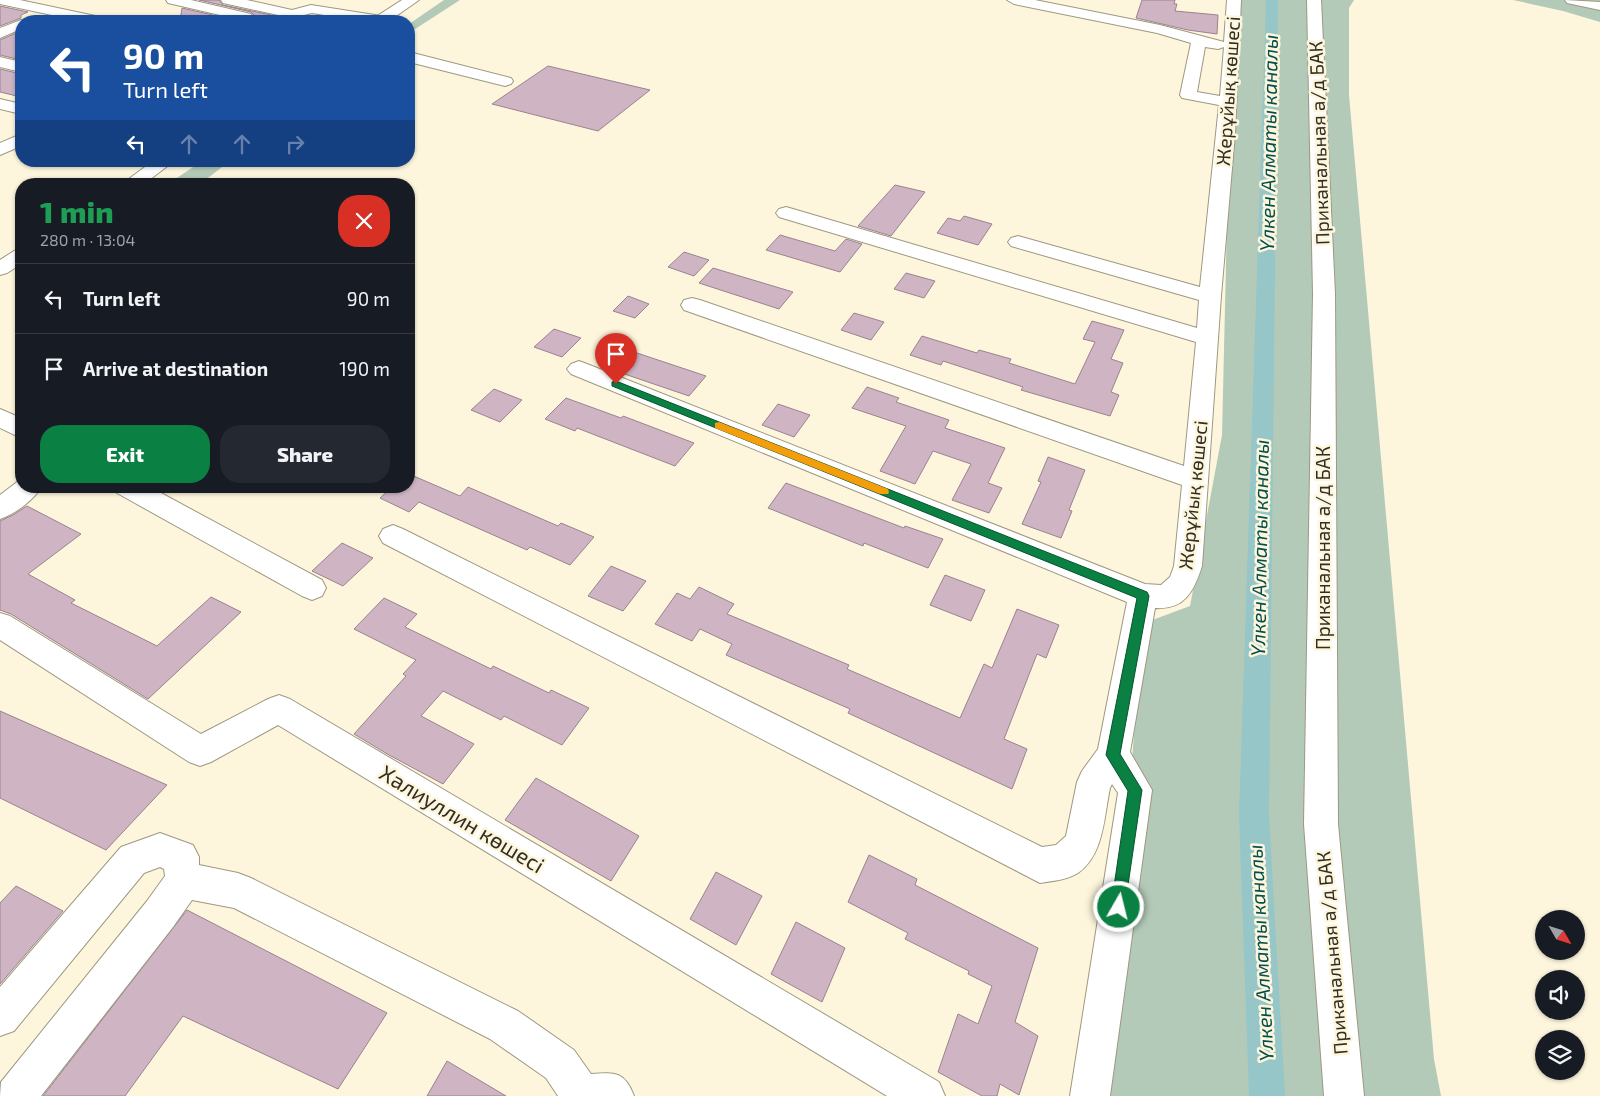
<!DOCTYPE html>
<html lang="en">
<head>
<meta charset="utf-8">
<style>
  body { margin:0; font-family:"Exo 2",sans-serif; background:#242831; color:#f1f3f6; height:100vh; display:flex; flex-direction:column; font-size:19px; white-space:nowrap }
  * { box-sizing:border-box; margin:0 }
  p { font-size:16px; color:#9ea1a6 }
  .icon { flex:none; width:28px; height:28px; fill:none; stroke:currentColor; stroke-width:2; stroke-linecap:round; stroke-linejoin:round }
  .map { position:relative; flex:1; overflow:hidden }
  .drawer { position:absolute; left:15px; top:178px; width:400px; height:315px; display:flex; flex-direction:column; background:#171b24; border-radius:20px; box-shadow:0 1px 4px #0004 }
  .drawer>* { flex:none }
  .guide { position:absolute; left:15px; top:15px; width:400px; height:152px; border-radius:20px; box-shadow:0 1px 4px #0004; background:#1a4fa0; color:#fff; overflow:hidden }
  .needle { width:32px; rotate:129deg }
  .fabs { position:absolute; left:1535px; top:910px; display:grid; gap:10px }
  .fabs a { display:grid; place-items:center; width:50px; height:50px; border-radius:50%; background:#171b24; box-shadow:0 1px 4px #0004; font-size:25px }
  .pin { position:absolute; display:grid; place-items:center; width:42px; height:42px; color:#fff; margin:-51px -21px; border-radius:50% 50% 50% 0; rotate:-45deg; box-shadow:0 0 5px #0007 }
  .pin .icon { rotate:45deg }
  .me { position:absolute; width:55px; margin:-28px; rotate:8deg; stroke-linejoin:round; filter:drop-shadow(0 0 4px #0008) }
  .turn { display:flex; align-items:center; gap:18px; height:105px; padding:0 25px; font-size:22px }
  .turn .icon { width:65px; height:65px; stroke-width:2.5 }
  .turn b { display:block; font-size:35px; line-height:42px }
  .lanes { display:flex; align-items:center; height:48px; padding:0 25px; background:#0003; justify-content:center; gap:25px; direction:ltr }
  .lanes .off { opacity:.35 }
  .round { display:grid; place-items:center; flex:none; width:52px; height:52px; border-radius:20px; background:#242831 }
  .summary { display:flex; align-items:center; justify-content:space-between; height:85px; padding:0 25px }
  h1 { font-size:30px; font-weight:800; line-height:38px; color:#1e9e55 }
  .action { display:flex; gap:10px; margin-top:auto; padding:10px 25px }
  .action a { flex:1; height:58px; border-radius:20px; background:#0b8043; color:#fff; font-size:20px; font-weight:800; line-height:58px; text-align:center }
  .action a+a { background:#242831; color:#f1f3f6 }
  ul { padding:0; list-style:none }
  li { display:flex; align-items:center; gap:15px; height:70px; padding:0 25px; border-top:1px solid #363941 }
  li div { flex:1 }
  li b { display:block; font-size:19px }
  li em { font-style:normal }
  .map>svg:first-child { display:block }
  .green { fill:#b4cab8 }
  .lines { fill:none; stroke-linecap:round; stroke-linejoin:round }
  .canal { fill:#96c6c7; fill-rule:evenodd }
  .building { fill:#cfb5c4; stroke:#9a8290 }
  .minor-casing { stroke:#9e9880; stroke-width:2 }
  .major-casing { stroke:#9e9880; stroke-width:2 }
  .minor { fill:#fff; fill-rule:evenodd }
  .major { fill:#fff; fill-rule:evenodd }
  .route { fill:#0b8043; stroke:#07532c }
  .slow { fill:#f59e0b }
  .labels { text-anchor:middle; stroke-width:5; stroke-linejoin:round; paint-order:stroke }
  .street-label { font-size:19px; fill:#302d23; stroke:#fdf6dc }
  .water-label { font-size:20px; font-style:italic; fill:#034e4f; stroke:#fdf6dc }
  .near-street-label { font-size:22px; fill:#302d23; stroke:#fdf6dc }
</style>
</head>
<body>
<div class="map">
<svg width="1600" height="1096" viewBox="0 0 1600 1096">
  <rect width="100%" height="100%" fill="#fdf6dc"/>
  <path class="green" d="M 444,0 L 460,0 L 409,33 L 409,24 Z
    M 1237,0 L 1354,0 L 1349,8 L 1349,95 L 1434,1059 L 1441,1096 L 1107,1096 L 1134,734 L 1147,622 L 1190,606 L 1222,435 L 1227,221 Z
    M 1513,0 L 1600,0 L 1600,22 L 1563,11 Z
    M 202,161 L 230,161 L 200,184 L 168,184 Z"/>
  <g class="lines">
    <path class="canal" d="M 1266,0 L 1278,0 L 1269,815 L 1285,1096 L 1249,1096 L 1239,815 Z"/>
  </g>
  <path class="building" d="M 199,0 L 219,0 L 223,5 L 276,16 L 276,21 L 252,21 L 255,16 L 251,12 Z
    M 1142,0 L 1175,0 L 1174,4 L 1177,4 L 1175,11 L 1218,15 L 1217,34 L 1188,30 L 1136,18 Z
    M 0,6 L 28,12 L 21,15 L 21,18 L 0,26 Z
    M 182,8 L 239,21 L 180,21 Z
    M 21,31 L 21,60 L 0,55 L 0,40 Z
    M 548,66 L 650,90 L 598,131 L 492,104 Z
    M 0,69 L 21,74 L 21,97 L 0,92 Z
    M 895,185 L 925,192 L 891,236 L 858,226 Z
    M 964,216 L 992,224 L 978,245 L 937,233 L 948,218 L 960,221 Z
    M 780,235 L 835,251 L 846,239 L 862,244 L 840,272 L 766,250 Z
    M 684,252 L 709,260 L 694,276 L 668,267 Z
    M 713,268 L 793,292 L 779,309 L 699,283 Z
    M 906,273 L 935,281 L 924,298 L 894,289 Z
    M 628,296 L 649,304 L 635,318 L 613,311 Z
    M 854,313 L 884,322 L 871,340 L 841,330 Z
    M 1092,321 L 1124,330 L 1111,359 L 1123,363 L 1111,392 L 1119,395 L 1110,416 L 1021,390 L 1023,387 L 943,361 L 941,365 L 910,355 L 922,336 L 977,353 L 979,350 L 1011,359 L 1009,363 L 1075,384 L 1095,342 L 1083,339 Z
    M 554,329 L 581,338 L 562,357 L 534,347 Z
    M 622,348 L 706,376 L 689,396 L 604,367 Z
    M 867,387 L 899,398 L 896,402 L 949,420 L 945,428 L 1005,448 L 988,483 L 1002,488 L 989,513 L 952,500 L 971,464 L 933,451 L 915,484 L 880,471 L 906,426 L 852,408 Z
    M 494,389 L 522,400 L 500,422 L 471,410 Z
    M 566,398 L 621,418 L 623,416 L 694,443 L 675,466 L 577,428 L 575,431 L 545,419 Z
    M 778,404 L 810,415 L 794,437 L 762,425 Z
    M 1048,457 L 1085,470 L 1069,510 L 1072,511 L 1061,538 L 1022,524 L 1041,482 L 1038,481 Z
    M 409,474 L 460,496 L 468,487 L 558,526 L 561,523 L 594,537 L 570,565 L 530,547 L 527,550 L 419,502 L 409,512 L 380,498 L 393,486 L 409,486 Z
    M 786,483 L 904,528 L 905,526 L 943,539 L 928,568 L 864,543 L 863,546 L 768,508 Z
    M 27,506 L 81,534 L 28,574 L 75,600 L 71,603 L 157,646 L 211,597 L 241,612 L 148,699 L 11,614 L 0,610 L 0,521 L 13,515 Z
    M 342,543 L 373,558 L 343,586 L 312,571 Z
    M 611,566 L 646,581 L 623,611 L 588,596 Z
    M 945,575 L 985,590 L 971,621 L 930,605 Z
    M 699,587 L 734,604 L 727,614 L 849,665 L 847,669 L 960,718 L 984,664 L 992,668 L 1017,609 L 1059,625 L 1046,658 L 1037,654 L 1004,739 L 1027,749 L 1012,789 L 848,713 L 850,709 L 726,655 L 732,644 L 700,629 L 692,641 L 655,624 L 677,593 L 690,599 Z
    M 384,598 L 417,614 L 405,627 L 491,669 L 493,666 L 549,693 L 551,690 L 589,708 L 562,745 L 504,716 L 501,720 L 443,691 L 421,716 L 474,744 L 443,784 L 389,755 L 354,734 L 406,676 L 403,674 L 416,660 L 354,629 Z
    M 0,711 L 167,785 L 106,850 L 0,798 Z
    M 536,778 L 639,836 L 611,881 L 505,820 Z
    M 869,855 L 917,879 L 915,885 L 1038,948 L 1015,1022 L 1038,1036 L 1019,1095 L 1000,1084 L 997,1096 L 982,1096 L 938,1072 L 958,1014 L 978,1024 L 992,986 L 968,974 L 969,971 L 905,939 L 908,933 L 848,902 Z
    M 716,872 L 762,896 L 736,945 L 690,919 Z
    M 16,886 L 63,911 L 0,984 L 0,903 Z
    M 187,910 L 387,1013 L 338,1089 L 183,1016 L 125,1096 L 43,1096 Z
    M 796,922 L 845,948 L 822,1002 L 771,974 Z
    M 447,1061 L 506,1096 L 427,1096 Z"/>
  <g class="lines">
    <g class="minor-casing">
      <path id="minor" d="M 0,0 L 20,0 L 100,17 L 105,18 L 107,21 L 80,21 L 0,4 Z
        M 166,0 L 191,0 L 251,14 L 253,17 L 251,20 L 246,21 L 168,3 Z
        M 221,0 L 247,0 L 292,10 L 311,5 L 381,16 L 386,17 L 388,20 L 361,21 L 312,13 L 292,18 L 223,3 Z
        M 1007,0 L 1035,0 L 1160,25 L 1224,42 L 1227,0 L 1241,0 L 1235,133 L 1221,296 L 1202,566 C 1194,591 1185,610 1155,608 L 1130,752 L 1152,790 L 1110,1096 L 1070,1096 L 1118,793 L 1112,784 L 1110,788 C 1104,816 1104,855 1078,873 C 1067,880 1052,881 1040,883 L 383,543 L 379,536 L 383,529 L 393,525 L 403,529 L 1042,847 L 1056,845 L 1066,836 L 1077,782 L 1082,771 L 1098,749 L 1127,602 L 571,374 L 567,369 L 571,364 L 579,361 L 587,364 L 1145,584 L 1161,585 L 1170,577 L 1174,566 L 1182,485 L 684,310 L 681,305 L 684,300 L 692,298 L 700,300 L 1184,466 L 1196,342 L 779,217 L 776,213 L 779,209 L 786,207 L 793,209 L 1197,328 L 1199,300 L 1011,246 L 1008,242 L 1011,238 L 1018,236 L 1200,287 L 1219,105 L 1182,98 L 1180,95 L 1191,43 L 1157,33 L 1014,4 ZM 1205,47 L 1218,49 L 1224,47 L 1220,96 L 1197,92 Z
        M 1307,0 L 1321,0 L 1335,294 L 1338,824 L 1364,1096 L 1324,1096 L 1304,824 L 1313,294 Z
        M 1565,0 L 1600,2 L 1600,10 L 1567,3 Z
        M 21,20 L 26,21 L 21,21 L 21,29 L 0,38 L 0,28 Z
        M 409,52 L 511,78 L 513,81 L 511,84 L 505,86 L 409,62 Z
        M 0,57 L 21,62 L 21,72 L 0,67 Z
        M 0,99 L 21,104 L 21,114 L 0,109 Z
        M 21,134 L 21,146 L 0,155 L 0,143 Z
        M 0,409 L 21,418 L 21,438 L 0,428 Z
        M 21,479 L 21,486 L 42,486 C 34,500 15,514 0,519 L 0,495 Z
        M 113,486 L 148,486 L 322,580 L 326,588 L 322,596 L 312,600 L 302,596 L 117,493 Z
        M 0,613 L 10,616 L 201,734 L 268,699 L 279,695 L 290,699 L 939,1082 L 945,1096 L 887,1096 L 278,725 L 211,762 L 200,766 L 189,762 L 0,640 Z
        M 160,833 L 193,845 L 199,857 L 199,865 L 238,873 L 251,878 L 518,1011 L 574,1050 L 591,1074 C 616,1072 625,1072 634,1096 L 558,1096 L 546,1078 L 490,1039 L 234,908 L 192,900 L 173,927 L 41,1096 L 0,1096 L 1,1082 L 147,901 L 165,876 L 164,869 L 160,867 L 144,873 L 14,1031 L 0,1036 L 0,987 L 121,847 Z"/>
    </g>
    <g class="major-casing">
      <path id="major" d="M 402,0 L 419,0 L 389,21 L 372,21 L 374,18 Z
        M 153,161 L 174,161 L 144,184 L 122,184 Z
        M 21,249 L 21,264 L 7,273 L 0,275 L 0,260 L 14,251 Z"/>
    </g>
    <use href="#minor" class="minor"/>
    <use href="#major" class="major"/>
  </g>
  <path class="route" d="M 616,381 L 1147,592 L 1149,596 L 1120,754 L 1142,790 L 1124,912 L 1119,915 L 1113,912 L 1111,907 L 1128,791 L 1106,755 L 1137,598 L 612,386 L 612,382 Z"/>
  <path class="slow" d="M 719,422 L 888,489 L 889,492 L 888,494 L 880,494 L 715,428 L 715,423 Z"/>
  <g class="labels">
    <g class="street-label">
      <text transform="translate(1228 91) rotate(-86)" y="7">Жерұйық көшесі</text>
      <text transform="translate(1319 143) rotate(-92)" y="7">Приканальная а/д БАК</text>
      <text transform="translate(1193 495) rotate(-84)" y="7">Жерұйық көшесі</text>
      <text transform="translate(1323 548) rotate(-90)" y="7">Приканальная а/д БАК</text>
      <text transform="translate(1332 953) rotate(-95)" y="7">Приканальная а/д БАК</text>
    </g>
    <g class="water-label">
      <text transform="translate(1269 143) rotate(-89)" y="7">Үлкен Алматы каналы</text>
      <text transform="translate(1260 548) rotate(-89)" y="7">Үлкен Алматы каналы</text>
      <text transform="translate(1261 953) rotate(-93)" y="7">Үлкен Алматы каналы</text>
    </g>
    <g class="near-street-label">
      <text transform="translate(462 819) rotate(31)" y="8">Халиуллин көшесі</text>
    </g>
  </g>
</svg>
<div class="fabs">
<a><svg class="needle" viewBox="-14 -14 28 28"><path d="M0-13l5 13h-10z" fill="#e53935"/><path d="M0 13l5-13h-10z" fill="#9ea1a6"/></svg></a>
<a><svg class="icon" aria-label="sound" viewBox="0 0 24 24"><path d="M4 9h4l5-4v14l-5-4H4zM17 9q2 3 0 6"/></svg></a>
<a><svg class="icon" aria-label="layers" viewBox="0 0 24 24"><path d="M12 4l9 5-9 5-9-5zM3 14l9 5 9-5"/></svg></a>
</div>
<div class="pin" style="left:616px;top:384px;background:#d93025"><svg class="icon" aria-label="arrive" viewBox="0 0 24 24"><path d="M6 21V4h12l-3 4 3 4H6"/></svg></div>
<svg class="me" style="left:1119px;top:907px" viewBox="-20 -20 40 40"><circle r="17" fill="#0b8043" stroke="#fff" stroke-width="3"/><path d="M0-11L8 9 0 5-8 9z" fill="#fff"/></svg>
<div class="guide">
<div class="turn"><svg class="icon" aria-label="left" viewBox="0 0 24 24"><path d="M17 20v-9H6M10 6l-5 5 5 5"/></svg><div><b>90 m</b>Turn left</div></div>
<div class="lanes"><svg class="icon" aria-label="left" viewBox="0 0 24 24"><path d="M17 20v-9H6M10 6l-5 5 5 5"/></svg><svg class="icon off" aria-label="ahead" viewBox="0 0 24 24"><path d="M12 20V5M6 11l6-6 6 6"/></svg><svg class="icon off" aria-label="ahead" viewBox="0 0 24 24"><path d="M12 20V5M6 11l6-6 6 6"/></svg><svg class="icon off" aria-label="right" viewBox="0 0 24 24"><path d="M7 20v-9h11M14 6l5 5-5 5"/></svg></div>
</div>
<section class="drawer">
<div class="summary"><div><h1>1 min</h1><p>280 m · 13:04</p></div><a class="round" style="background:#d93025;color:#fff"><svg class="icon" aria-label="close" viewBox="0 0 24 24"><path d="M6 6l12 12M18 6L6 18"/></svg></a></div>
<ul>
<li><svg class="icon" aria-label="left" viewBox="0 0 24 24"><path d="M17 20v-9H6M10 6l-5 5 5 5"/></svg><div><b>Turn left</b></div><em>90 m</em></li>
<li><svg class="icon" aria-label="arrive" viewBox="0 0 24 24"><path d="M6 21V4h12l-3 4 3 4H6"/></svg><div><b>Arrive at destination</b></div><em>190 m</em></li>
</ul>
<div class="action"><a>Exit</a><a>Share</a></div>
</section>
</div>
</body>
</html>
